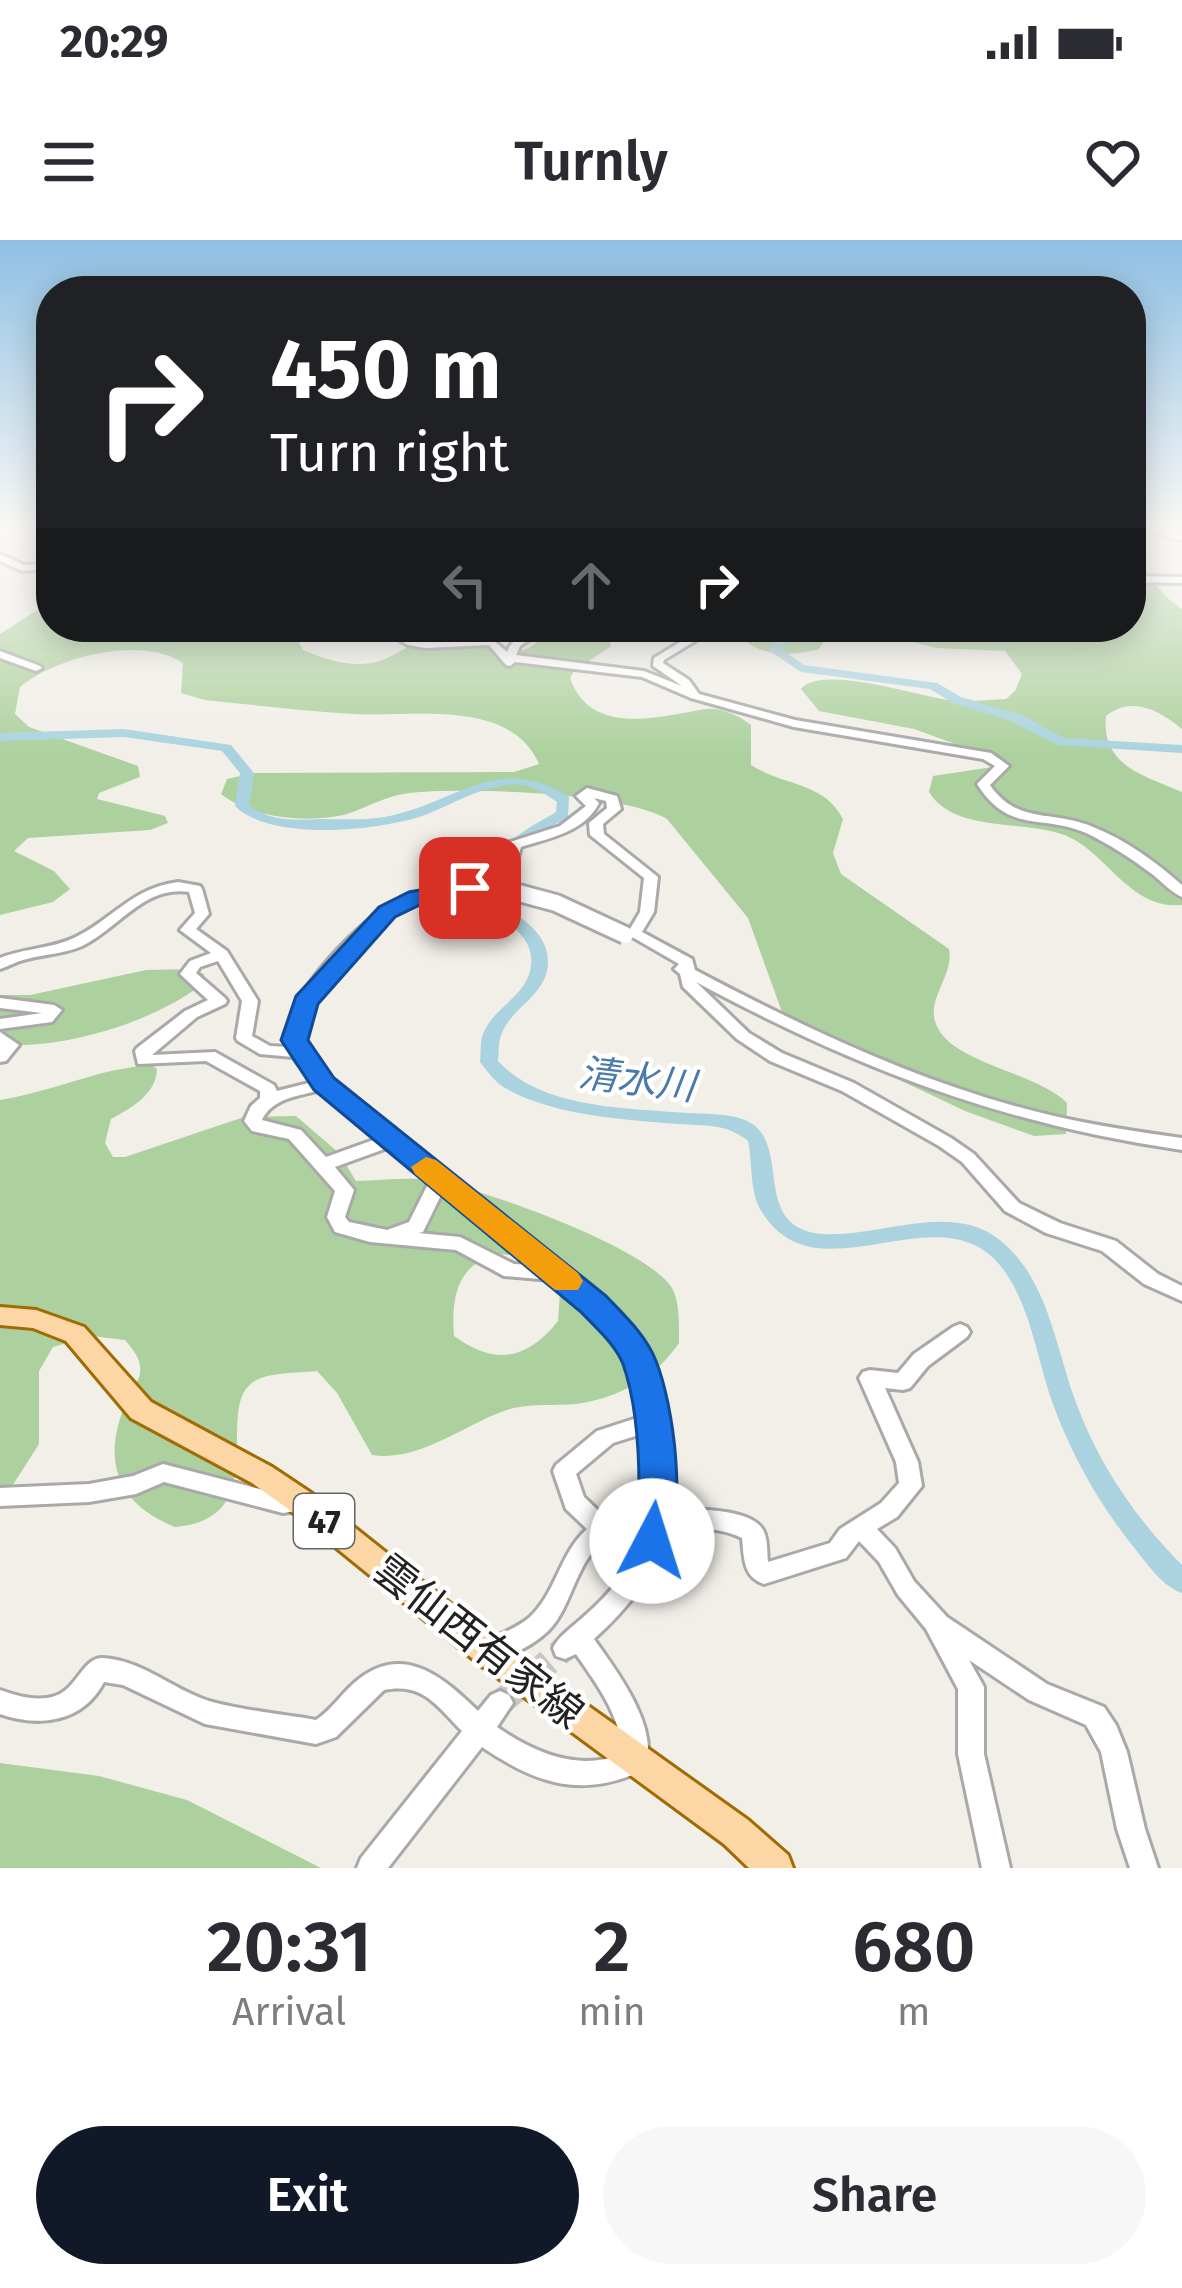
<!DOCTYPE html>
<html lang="en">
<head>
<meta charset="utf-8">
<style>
  body { margin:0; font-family:"Fira Sans","Noto Sans JP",sans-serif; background:#f7f7f7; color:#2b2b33; height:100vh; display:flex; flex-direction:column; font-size:45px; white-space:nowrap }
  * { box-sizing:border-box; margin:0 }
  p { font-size:39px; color:#7c7c81 }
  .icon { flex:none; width:66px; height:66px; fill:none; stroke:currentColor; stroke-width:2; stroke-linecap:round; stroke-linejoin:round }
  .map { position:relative; height:1628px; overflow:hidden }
  .sheet { display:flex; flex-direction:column; background:#fff; flex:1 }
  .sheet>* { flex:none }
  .top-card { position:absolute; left:36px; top:36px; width:1110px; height:366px; border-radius:48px; box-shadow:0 6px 30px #0003; background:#202124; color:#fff; overflow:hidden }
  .pin { position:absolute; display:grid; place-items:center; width:102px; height:102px; color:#fff; margin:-51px; border-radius:24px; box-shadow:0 6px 18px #0006 }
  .me { position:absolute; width:132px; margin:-66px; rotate:5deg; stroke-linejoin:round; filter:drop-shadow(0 0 9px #0008) }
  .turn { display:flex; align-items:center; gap:42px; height:252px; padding:0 36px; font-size:54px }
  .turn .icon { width:156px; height:156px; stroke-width:2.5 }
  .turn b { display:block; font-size:84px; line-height:102px }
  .lanes { display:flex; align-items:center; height:114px; padding:0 36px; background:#0003; justify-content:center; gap:60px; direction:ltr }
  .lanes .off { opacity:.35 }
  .eta { display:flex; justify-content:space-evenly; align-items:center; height:204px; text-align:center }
  .eta b { font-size:72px; font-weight:600; line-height:84px }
  .action { display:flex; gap:24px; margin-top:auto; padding:24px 36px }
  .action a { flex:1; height:138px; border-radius:72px; background:#111827; color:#fff; font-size:48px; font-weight:600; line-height:138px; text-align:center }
  .action a+a { background:#f7f7f7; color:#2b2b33 }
  .status { display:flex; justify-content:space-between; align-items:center; height:84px; padding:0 60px; background:#fff; direction:ltr }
  .status svg { height:33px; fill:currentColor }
  header { display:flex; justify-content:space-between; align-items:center; height:156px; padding:0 36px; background:#fff; font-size:54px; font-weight:600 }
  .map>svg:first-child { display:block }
  .forest { fill:#add19e; fill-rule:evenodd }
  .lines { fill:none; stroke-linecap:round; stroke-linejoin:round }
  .river { fill:#aad3df; fill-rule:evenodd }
  .minor-tunnel { stroke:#c8c6c1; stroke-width:26; stroke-dasharray:26 12; stroke-linecap:butt }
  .minor-casing { stroke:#a9a9a9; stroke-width:6 }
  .major-casing { stroke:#a06b00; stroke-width:6 }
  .minor { fill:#fff; fill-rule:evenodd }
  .major { fill:#fcd6a4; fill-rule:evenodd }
  .minor-bridge-far1-casing { stroke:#a9a9a9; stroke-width:16; stroke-linecap:butt }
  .minor-bridge-casing { stroke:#a9a9a9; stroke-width:22; stroke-linecap:butt }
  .minor-bridge-far1 { stroke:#fff; stroke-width:12 }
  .minor-bridge { stroke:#fff; stroke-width:16 }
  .route { fill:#1a73e8; stroke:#114b97; stroke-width:3 }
  .slow { fill:#f59e0b }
  .labels { text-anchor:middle; stroke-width:9; stroke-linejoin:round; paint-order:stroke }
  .shield { fill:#fff; stroke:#646464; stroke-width:3 }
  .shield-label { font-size:33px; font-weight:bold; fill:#222 }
  .water-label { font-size:39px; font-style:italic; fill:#4a7aab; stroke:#fff }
  .near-street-label { font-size:42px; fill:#222; stroke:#fff }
</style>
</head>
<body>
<div class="status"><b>20:29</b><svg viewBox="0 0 49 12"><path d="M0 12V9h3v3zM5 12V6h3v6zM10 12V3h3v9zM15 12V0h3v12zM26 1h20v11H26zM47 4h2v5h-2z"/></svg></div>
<header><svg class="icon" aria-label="menu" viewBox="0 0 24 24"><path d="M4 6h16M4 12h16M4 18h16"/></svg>Turnly<svg class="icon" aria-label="heart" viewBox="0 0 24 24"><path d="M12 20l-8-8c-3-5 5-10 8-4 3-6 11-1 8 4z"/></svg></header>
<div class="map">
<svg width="1182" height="1628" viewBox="0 0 1182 1628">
  <rect width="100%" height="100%" fill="#f2efe9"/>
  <path class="forest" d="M 1131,321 C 1151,332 1159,355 1182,369 L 1182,489 C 1160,471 1132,455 1106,476 C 1101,526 1143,535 1182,552 L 1182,665 C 1132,670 1109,617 1071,598 C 1030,578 955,595 929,552 L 933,536 L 999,526 L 991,517 L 914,489 L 819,471 L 801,449 C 821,424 918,456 948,460 C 967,462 987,460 1006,459 L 1015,451 L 1022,434 L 1005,411 L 937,408 L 850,387 L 1131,387 Z
    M 51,361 L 51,387 L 311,387 L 297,399 L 303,410 C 328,421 358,430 385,419 C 420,405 454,365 497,395 L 499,409 C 520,418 538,405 551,387 L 606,387 L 611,406 L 574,431 L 570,438 C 591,498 661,476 706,469 C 721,467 740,476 751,485 L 751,525 C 783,546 825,542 843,579 L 833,613 L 841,634 L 949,709 C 954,735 928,757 935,781 C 946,823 1038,832 1067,863 L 1066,894 L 1034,896 L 965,871 L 809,797 L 782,772 L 748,678 L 667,579 C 623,552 462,547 409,553 C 386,556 368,567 347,574 C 310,584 251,578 221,554 L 227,539 L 254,533 L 514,532 L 539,524 C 510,457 410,478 353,474 C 304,471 254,465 205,460 L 181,453 L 183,423 C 140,395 57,417 20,447 L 15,474 L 29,487 L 138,526 L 140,537 L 99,553 L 97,559 L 165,576 L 168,583 L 150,590 L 28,598 L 14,611 L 54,631 L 70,649 L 53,662 L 0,675 L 0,394 Z
    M 732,387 L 820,387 L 825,400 L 819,409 C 786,418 752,416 732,387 Z
    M 192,729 L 204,734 L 201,745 C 154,782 59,811 0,804 L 0,755 L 30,755 L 146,730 Z
    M 152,825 L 157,829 C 156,855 131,868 111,879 L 105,903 L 113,917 L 125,917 L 244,877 L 296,876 L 339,913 L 356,941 C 381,940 407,937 430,940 C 479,947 647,1007 672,1048 C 680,1062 679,1087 679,1103 C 658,1134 626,1154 588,1162 C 560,1168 531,1161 504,1171 C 462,1186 419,1222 372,1215 L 337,1153 L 317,1131 C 300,1133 277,1132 261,1138 C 205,1157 281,1278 175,1287 C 114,1263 101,1217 128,1158 C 131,1149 139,1142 140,1133 C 142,1119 133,1110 125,1100 L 92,1096 L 53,1107 L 39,1131 L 39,1204 L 9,1251 L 0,1255 L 0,860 C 52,852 99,828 152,825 ZM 497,1014 L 524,1016 L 551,1028 L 560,1052 L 558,1081 C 527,1120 495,1126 454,1096 C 451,1057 457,1025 497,1014 Z
    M 0,1523 L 99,1536 L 187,1560 L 321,1628 L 0,1628 Z"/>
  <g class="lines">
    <path class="river" d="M 777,387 L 789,387 L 794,394 L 781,409 L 804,425 L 937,443 L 961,457 L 1021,475 L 1065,498 L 1182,505 L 1182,513 L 1057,505 L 1011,481 L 953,463 L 930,449 L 801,432 L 768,410 L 782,394 Z
      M 124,489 L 231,505 L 254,533 L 249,565 C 272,582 293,580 320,579 C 344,579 370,581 394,575 C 460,559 501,513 569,557 L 568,577 C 539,595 465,629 512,670 C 529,685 548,696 548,723 C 547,755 513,766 502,793 C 498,801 499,812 498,821 C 542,869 626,868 687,873 C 705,874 725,873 742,879 C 797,897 746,988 823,994 C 879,998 952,960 1001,1001 C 1049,1040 1056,1111 1077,1165 C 1099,1225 1137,1280 1182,1325 L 1182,1353 C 1163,1347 1148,1325 1136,1310 C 1101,1267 1073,1218 1054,1167 C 1037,1121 1032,1069 1003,1029 C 941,946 818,1063 762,972 C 749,952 753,924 748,901 C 726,883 705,886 678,884 C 622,879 555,876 505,848 C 495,842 487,831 480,822 C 481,813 480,802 483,794 C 493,767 529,755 531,725 C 533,702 519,692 504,679 C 444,632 519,594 556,572 L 557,562 C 546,555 536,547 523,545 C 489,541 456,563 425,575 C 380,591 271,602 235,566 L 240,533 L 222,511 L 124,497 L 0,501 L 0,493 Z"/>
    <path class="minor-tunnel" d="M 500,1463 L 565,1408"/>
    <g class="minor-casing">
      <path id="minor" d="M 1146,287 L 1182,294 L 1182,300 L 1147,290 Z
        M 0,314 L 24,325 L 51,323 L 51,329 L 22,331 L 0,321 Z
        M 1131,336 L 1182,337 L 1182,343 L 1131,342 Z
        M 285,387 L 304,387 L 329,393 L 391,387 C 423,410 455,397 492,399 L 507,412 C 513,396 532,387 548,387 L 520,406 L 516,415 L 644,431 L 682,446 L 653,426 L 654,418 L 705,387 L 718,387 L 664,420 L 663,423 L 689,440 L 699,454 L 795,480 L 991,513 L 1009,526 L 990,545 C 1017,585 1055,570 1093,587 C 1126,600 1156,622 1182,645 L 1182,657 C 1171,652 1162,642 1152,634 C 1132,619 1109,604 1086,593 C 1040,573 1010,595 977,544 L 995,526 L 983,519 L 794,487 L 691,458 L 642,437 L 515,422 L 510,426 L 506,425 L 489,405 L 425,408 L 408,405 L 385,392 L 329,399 Z
        M 0,411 L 40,426 L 42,428 L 36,431 L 0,418 Z
        M 587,548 L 617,556 L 621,569 L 603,584 L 604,594 L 658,637 L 654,672 L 642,692 L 692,719 L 695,730 C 809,790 928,847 1054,876 C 1097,886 1139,892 1182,898 L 1182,910 C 1001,884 856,828 696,742 L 749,793 L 782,813 L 854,843 L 951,898 L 974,914 L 1019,963 L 1060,983 L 1116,1001 L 1158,1034 L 1182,1046 L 1182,1061 L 1144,1044 L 1102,1011 L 1046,993 L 1005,971 L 962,922 L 939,906 L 842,851 L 770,821 L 737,799 L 683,747 L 680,734 L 674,729 L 679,724 L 627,694 L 640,672 L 644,638 L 590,595 L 589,583 L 607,568 L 606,561 L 594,558 L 599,563 C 585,592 549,598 521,607 L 512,638 L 516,654 L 509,658 L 493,658 L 491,655 L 493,652 L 501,650 L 498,638 L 510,602 L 560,586 L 586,566 L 576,556 Z
        M 178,642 L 200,646 L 202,649 L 209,674 L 196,689 L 227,711 L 258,761 L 252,796 L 270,806 L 288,807 C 278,763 353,688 388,666 C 403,656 423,649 441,649 L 443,652 L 441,655 C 426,659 410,664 397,673 C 367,693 296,763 303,801 C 306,817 320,829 330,840 L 600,1058 C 613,1072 627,1085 638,1101 C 670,1149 672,1215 668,1270 C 690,1269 754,1267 764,1292 C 768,1300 767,1314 768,1322 L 830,1303 L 840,1289 L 881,1263 L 899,1243 L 896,1222 L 859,1138 L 863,1132 L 870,1130 L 898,1133 L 914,1114 L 953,1087 L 960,1084 L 967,1087 L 970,1092 L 967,1097 L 928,1126 L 910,1148 L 903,1150 L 885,1148 L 918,1222 L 922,1246 L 897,1277 L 877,1289 L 895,1308 L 914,1341 L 947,1377 L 1047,1444 L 1104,1467 L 1116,1485 L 1127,1512 L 1145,1589 L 1158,1628 L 1130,1628 L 1117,1589 L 1101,1512 L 1086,1485 L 1029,1460 L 969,1420 L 984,1447 L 984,1514 L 1010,1628 L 982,1628 L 958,1514 L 958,1449 L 926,1389 L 898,1355 L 879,1322 L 859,1301 L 846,1318 L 764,1344 C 743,1337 744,1318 742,1298 C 718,1286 691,1288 665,1289 C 656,1335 627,1369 594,1399 C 616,1430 662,1490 644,1530 C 581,1559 537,1544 482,1507 L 388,1628 L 357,1628 L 361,1618 L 462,1491 C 437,1466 423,1442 384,1450 L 336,1497 L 316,1504 L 205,1484 L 123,1445 L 104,1442 C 83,1482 40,1488 0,1474 L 0,1450 C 17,1456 37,1462 55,1456 C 77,1449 83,1417 103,1418 C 141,1420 171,1448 206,1460 C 237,1470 283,1474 316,1480 C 333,1469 343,1451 359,1439 C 405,1403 445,1439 478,1471 L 491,1455 L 500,1451 L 509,1455 L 513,1463 L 497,1487 C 533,1512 578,1532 622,1514 C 621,1475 597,1445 576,1414 L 565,1419 L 556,1416 L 553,1408 C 559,1396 570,1389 580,1380 C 608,1356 633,1329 641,1292 C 632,1293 621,1294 612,1297 C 576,1312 574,1366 548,1391 C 534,1405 508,1417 489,1424 L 480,1421 L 477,1413 L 480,1405 C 496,1395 516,1389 530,1377 C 556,1353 560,1313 587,1289 L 566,1269 L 553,1231 L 556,1225 L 597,1191 L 643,1176 L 636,1141 L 622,1110 L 586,1068 L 551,1040 L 504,1036 L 456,1010 L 370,1002 L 335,992 L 327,977 L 335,951 L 289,899 L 252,891 L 244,881 L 251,866 L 260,858 L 260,851 L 206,821 L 138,824 L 135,811 L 137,808 L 185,771 L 208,760 L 180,734 L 190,721 L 211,713 L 180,690 L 195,673 L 189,652 C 144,645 118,689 82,706 C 64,714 45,714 27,719 C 17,721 9,726 0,729 L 0,718 C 24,708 52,709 76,697 C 114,678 132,648 178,642 ZM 218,721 L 242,761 L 236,798 L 238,801 L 260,814 L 293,817 L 313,842 L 277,851 L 274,845 L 215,812 L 152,815 L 197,777 L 225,764 L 227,761 L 225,758 L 196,733 L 200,727 ZM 321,850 L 379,898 L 326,917 L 301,890 L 262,880 C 272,858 299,856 321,850 ZM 390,907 L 430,940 L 409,982 L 387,990 L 349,982 L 345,977 L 354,950 L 335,927 ZM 443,951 L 533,1025 L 514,1024 L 460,997 L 418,993 L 423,992 ZM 645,1193 L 644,1272 L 607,1279 L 584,1257 L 576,1234 L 613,1203 Z
        M 0,758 L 54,765 L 62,770 L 52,782 L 0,789 L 0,779 L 42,773 L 0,768 Z
        M 0,792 L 19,805 L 6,821 L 0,822 Z
        M 163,1224 L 283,1255 L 300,1253 L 308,1255 L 311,1262 L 308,1269 L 283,1273 L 164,1242 L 136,1254 L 89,1262 L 0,1266 L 0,1248 L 89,1244 L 133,1236 Z"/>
    </g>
    <g class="major-casing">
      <path id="major" d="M 0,1067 L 36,1070 L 84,1087 L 151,1162 L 272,1227 L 311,1253 L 500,1403 L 748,1580 L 788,1615 L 793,1628 L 749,1628 L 724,1604 L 478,1423 L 291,1271 L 252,1243 L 131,1178 L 66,1101 L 33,1088 L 0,1085 Z"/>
    </g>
    <use href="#minor" class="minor"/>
    <use href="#major" class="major"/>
    <g class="minor-bridge-far1-casing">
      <path id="minor-bridge-far1" d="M 436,652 L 487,649 L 529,655"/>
    </g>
    <g class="minor-bridge-casing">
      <path id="minor-bridge" d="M 515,652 L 556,663 L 625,695"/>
    </g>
    <use href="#minor-bridge-far1" class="minor-bridge-far1"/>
    <use href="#minor-bridge" class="minor-bridge"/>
  </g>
  <linearGradient id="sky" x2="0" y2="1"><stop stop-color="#8fc0e4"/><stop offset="0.56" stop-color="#f9f8f5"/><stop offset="1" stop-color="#f9f8f5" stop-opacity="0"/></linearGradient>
  <rect width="1182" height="514" fill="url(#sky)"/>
  <path class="route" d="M 470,641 L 478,643 L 478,653 L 424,663 L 395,677 L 318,764 L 308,800 L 334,838 L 605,1055 C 624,1075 646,1095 656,1121 C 674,1166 687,1269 666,1313 L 652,1318 L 639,1313 C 629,1292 639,1270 639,1248 C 639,1209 636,1161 623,1124 C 615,1104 596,1088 581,1072 L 314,850 L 281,800 L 296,756 L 379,667 L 409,652 Z"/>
  <path class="slow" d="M 426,917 L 436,920 L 578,1033 L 583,1041 L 578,1050 L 555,1050 L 415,934 L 411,927 Z"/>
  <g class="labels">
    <rect class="shield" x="294" y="1254" width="60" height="54" rx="9"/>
    <g class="shield-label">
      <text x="324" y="1293">47</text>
    </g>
    <g class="water-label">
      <text transform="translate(637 839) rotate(7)" y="14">清水川</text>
    </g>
    <g class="near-street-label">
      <text transform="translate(479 1401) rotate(38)" y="15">雲仙西有家線</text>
    </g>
  </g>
</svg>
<div class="pin" style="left:470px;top:648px;background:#d93025"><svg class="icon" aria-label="arrive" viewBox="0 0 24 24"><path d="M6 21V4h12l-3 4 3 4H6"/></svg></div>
<svg class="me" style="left:652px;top:1301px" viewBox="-20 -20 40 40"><circle r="19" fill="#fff"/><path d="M0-13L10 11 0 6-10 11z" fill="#1a73e8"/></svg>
<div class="top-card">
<div class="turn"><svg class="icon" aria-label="right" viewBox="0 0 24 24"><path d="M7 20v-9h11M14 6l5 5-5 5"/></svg><div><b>450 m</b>Turn right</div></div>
<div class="lanes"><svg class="icon off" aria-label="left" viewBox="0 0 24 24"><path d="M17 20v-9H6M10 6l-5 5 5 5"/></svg><svg class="icon off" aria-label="ahead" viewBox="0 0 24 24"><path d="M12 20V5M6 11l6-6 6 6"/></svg><svg class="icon" aria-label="right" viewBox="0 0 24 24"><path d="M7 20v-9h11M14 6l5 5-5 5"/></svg></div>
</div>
</div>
<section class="sheet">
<div class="eta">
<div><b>20:31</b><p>Arrival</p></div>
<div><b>2</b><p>min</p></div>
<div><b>680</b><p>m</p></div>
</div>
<div class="action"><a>Exit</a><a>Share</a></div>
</section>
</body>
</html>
